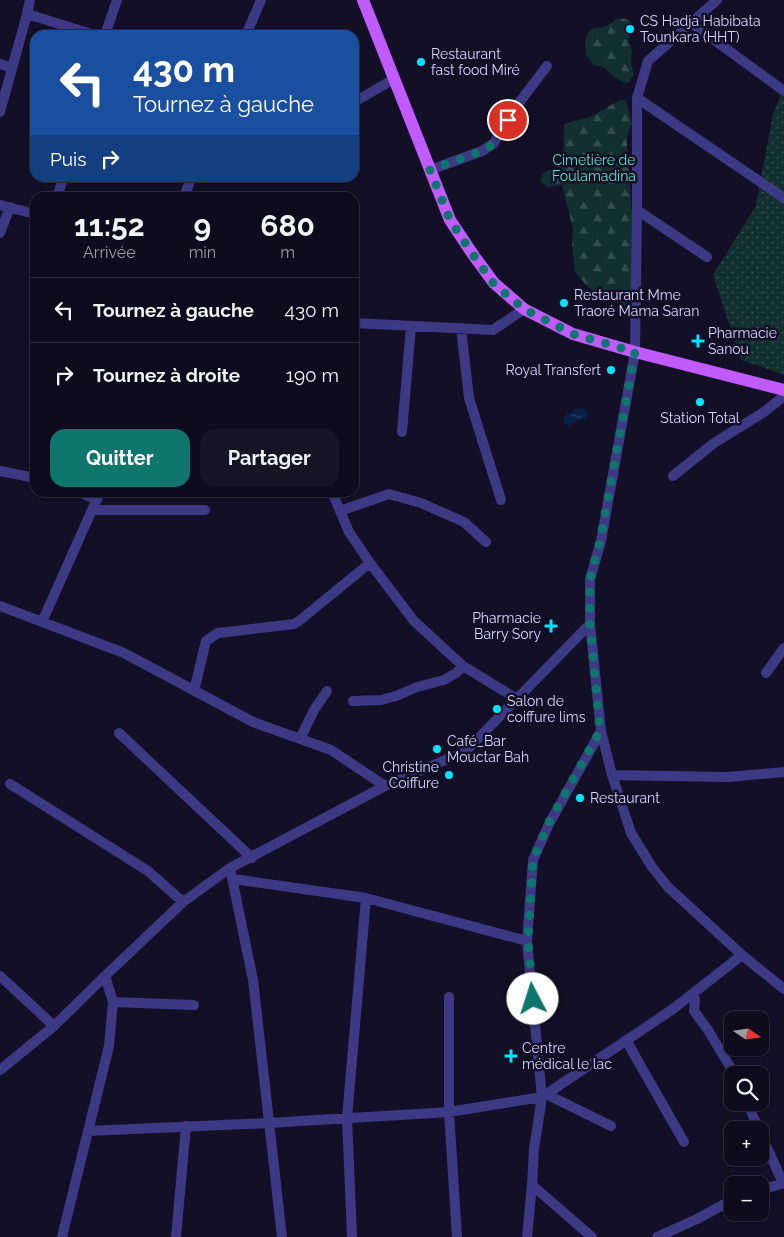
<!DOCTYPE html>
<html lang="fr">
<head>
<meta charset="utf-8">
<style>
  body { margin:0; font-family:Raleway,sans-serif; background:#171425; color:#f1f3f6; height:100vh; display:flex; flex-direction:column; font-size:19px; white-space:nowrap }
  * { box-sizing:border-box; margin:0 }
  p { font-size:16px; color:#9b9ba3 }
  .icon { flex:none; width:28px; height:28px; fill:none; stroke:currentColor; stroke-width:2; stroke-linecap:round; stroke-linejoin:round }
  .map { position:relative; flex:1; overflow:hidden }
  .sheet { position:absolute; left:30px; top:192px; width:329px; height:305px; display:flex; flex-direction:column; background:#0e0b1c; border-radius:15px; box-shadow:0 1px 4px #0004,0 0 0 1px #2e2b3b }
  .sheet>* { flex:none }
  .hud { position:absolute; left:30px; top:30px; width:329px; height:152px; border-radius:15px; box-shadow:0 1px 4px #0004,0 0 0 1px #2e2b3b; background:#1a4fa0; color:#fff; overflow:hidden }
  .needle { width:32px; rotate:103deg }
  .controls { position:absolute; left:724px; top:1011px; display:grid; gap:10px }
  .controls a { display:grid; place-items:center; width:45px; height:45px; border-radius:10px; background:#0e0b1c; box-shadow:0 1px 4px #0004,0 0 0 1px #2e2b3b; font-size:25px }
  .pin { position:absolute; display:grid; place-items:center; width:42px; height:42px; color:#fff; margin:-21px; border:2px solid #fff; border-radius:50%; box-shadow:0 1px 5px #0007 }
  .me { position:absolute; width:55px; margin:-28px; rotate:355deg; stroke-linejoin:round; filter:drop-shadow(0 0 4px #0008) }
  .turn { display:flex; align-items:center; gap:18px; height:105px; padding:0 20px; font-size:22px }
  .turn .icon { width:65px; height:65px; stroke-width:2.5 }
  .turn b { display:block; font-size:35px; line-height:42px }
  .then { display:flex; align-items:center; height:48px; padding:0 20px; background:#0003; gap:10px; font-size:19px }
  .eta { display:flex; justify-content:space-evenly; align-items:center; height:85px; text-align:center }
  .eta b { font-size:30px; font-weight:700; line-height:35px }
  .action { display:flex; gap:10px; margin-top:auto; padding:10px 20px }
  .action a { flex:1; height:58px; border-radius:15px; background:#0f766e; color:#fff; font-size:20px; font-weight:700; line-height:58px; text-align:center }
  .action a+a { background:#171425; color:#f1f3f6 }
  ul { padding:0; list-style:none }
  li { display:flex; align-items:center; gap:15px; height:65px; padding:0 20px; border-top:1px solid #2e2b3b }
  li div { flex:1 }
  li b { display:block; font-size:19px }
  li em { font-style:normal }
  .map>svg:first-child { display:block }
  .grass { fill:url(#grass-dots) }
  .forest { fill:url(#forest-firs) }
  .water { fill:url(#water-ripples) }
  .lines { fill:none; stroke-linecap:round; stroke-linejoin:round }
  .minor { stroke:#3d3a85; stroke-width:10 }
  .major { stroke:#c25bff; stroke-width:12 }
  .route { stroke:#0f766e; stroke-width:9; stroke-dasharray:0 16.2 }
  .poi-dot { fill:#00e5ff; stroke:#130f26; stroke-width:2 }
  .labels { text-anchor:middle; stroke-width:5; stroke-linejoin:round; paint-order:stroke }
  .poi-label { font-size:14px; fill:#d9d4ff; stroke:#130f26; text-anchor:start }
  .park-label { font-size:14px; fill:#5fe0c0; stroke:#130f26 }
</style>
</head>
<body>
<div class="map">
<svg width="784" height="1237" viewBox="0 0 784 1237">
  <defs>
    <pattern id="grass-dots" width="8" height="8" patternUnits="userSpaceOnUse" patternTransform="scale(1.25)"><rect width="8" height="8" fill="#12302f"/><path d="M2 2h.1M6 6h.1" fill="none" stroke="#344d4e" stroke-width="1.8" stroke-linecap="round"/></pattern>
    <pattern id="forest-firs" width="22" height="20" patternUnits="userSpaceOnUse" patternTransform="scale(1.25)"><rect width="22" height="20" fill="#12302f"/><path d="M5 1l3.5 6h-7zM16 11l3.5 6h-7z" fill="#344d4e"/></pattern>
    <pattern id="water-ripples" width="26" height="14" patternUnits="userSpaceOnUse" patternTransform="scale(1.25)"><rect width="26" height="14" fill="#0a1f44"/><path d="M2 4q2-2 4 0t4 0M15 11q2-2 4 0t4 0" fill="none" stroke="#2d3f60"/></pattern>
  </defs>
  <rect width="100%" height="100%" fill="#130f26"/>
  <path class="grass" d="M 784,88 L 784,375 L 741,360 L 713,275 L 756,206 L 773,114 Z"/>
  <path class="forest" d="M 619,18 C 628,19 632,21 636,30 L 628,38 L 632,51 L 631,65 L 634,75 L 627,84 L 614,77 L 605,68 L 593,64 L 586,54 L 585,40 L 590,29 L 605,27 Z
    M 620,100 L 626,100 L 632,124 L 627,135 L 627,146 L 633,229 L 633,306 L 627,307 L 600,297 L 587,286 L 575,272 L 572,244 L 573,229 L 562,185 L 548,187 L 540,182 L 543,173 L 555,168 L 564,147 L 564,124 L 592,116 Z"/>
  <path class="water" d="M 578,408 L 584,409 L 588,412 L 587,419 C 580,419 575,421 570,426 L 564,423 L 564,416 Z"/>
  <g class="lines">
    <path class="minor" d="M 717,0 L 648,61 L 637,98 L 637,210 L 635,352 L 601,541 L 590,579 L 590,624 L 601,731 L 612,775 L 631,833 L 652,867 L 668,887 L 742,955 L 784,989
      M 27,14 L 95,35
      M 691,23 L 784,91
      M 105,35 L 117,0
      M 246,35 L 261,0
      M 0,64 L 12,68
      M 637,98 L 784,198
      M 354,102 L 394,79
      M 0,112 L 27,14 L 30,0
      M 430,170 L 482,151 L 494,143 L 515,108 L 547,66
      M 57,198 L 63,178
      M 184,198 L 191,178
      M 0,205 L 35,214
      M 637,210 L 707,257
      M 0,233 L 10,207
      M 354,323 L 493,330 L 524,309
      M 461,328 L 469,398 L 501,500
      M 402,432 L 411,326
      M 0,471 L 35,478
      M 673,476 L 714,443 L 764,412 L 784,396
      M 79,492 L 97,500
      M 332,492 L 349,532 L 370,563 L 414,621 L 463,666 L 517,699
      M 93,510 L 205,510
      M 340,511 L 389,494 L 421,503 L 464,522 L 486,542
      M 0,606 L 124,653 L 253,722 L 331,750 L 385,786
      M 42,622 L 100,492
      M 766,673 L 784,648
      M 194,691 L 206,641 L 218,633 L 294,624 L 299,621 L 370,563
      M 353,701 L 381,700 L 396,696 L 417,687 L 444,680 L 456,673 L 463,666
      M 119,733 L 252,858
      M 300,739 L 314,710 L 327,691
      M 612,775 L 728,777 L 784,772
      M 10,784 L 148,871 L 183,902
      M 230,868 L 253,980 L 282,1237
      M 233,879 L 366,898 L 527,941
      M 0,976 L 54,1026
      M 693,994 L 695,1000 L 694,1011 L 708,1030 L 735,1075
      M 449,997 L 449,1112 L 457,1237
      M 113,1002 L 194,1005
      M 626,1040 L 684,1142
      M 0,1070 L 54,1026 L 105,976 L 183,902 L 230,868 L 385,786 L 466,751 L 590,624
      M 546,1094 L 611,1126
      M 747,1102 L 759,1130
      M 88,1131 L 269,1123 L 449,1112 L 542,1097 L 673,1009 L 742,955
      M 760,1132 L 783,1183
      M 532,1185 L 592,1237
      M 760,1190 L 784,1183
      M 62,1237 L 109,1046 L 113,1002 L 105,976
      M 176,1237 L 186,1126
      M 352,1237 L 347,1118 L 366,898
      M 527,1237 L 532,1185 L 534,1149 L 542,1097 L 527,941 L 533,860 L 549,824 L 601,731
      M 657,1237 L 697,1219 L 732,1200"/>
    <path class="major" d="M 363,0 L 450,220 L 474,256 L 494,283 L 524,309 L 573,334 L 635,352 L 784,390"/>
  </g>
  <g class="lines">
    <path class="route" d="M 508,120 L 494,144 L 482,151 L 430,170 L 450,220 L 474,256 L 494,284 L 524,309 L 573,334 L 635,352 L 600,541 L 590,580 L 590,624 L 600,731 L 548,824 L 533,860 L 528,941 L 533,999"/>
  </g>
  <g class="poi-dot">
    <circle cx="630" cy="29" r="5"/>
    <circle cx="421" cy="62" r="5"/>
    <circle cx="564" cy="303" r="5"/>
    <path d="M695.5 333.5h5v5h5v5h-5v5h-5v-5h-5v-5h5z"/>
    <circle cx="611" cy="370" r="5"/>
    <circle cx="700" cy="402" r="5"/>
    <path d="M548.5 618.5h5v5h5v5h-5v5h-5v-5h-5v-5h5z"/>
    <circle cx="497" cy="709" r="5"/>
    <circle cx="437" cy="749" r="5"/>
    <circle cx="449" cy="775" r="5"/>
    <circle cx="580" cy="798" r="5"/>
    <path d="M508.5 1048.5h5v5h5v5h-5v5h-5v-5h-5v-5h5z"/>
  </g>
  <g class="labels">
    <g class="poi-label">
      <text x="640" y="26">CS Hadja Habibata<tspan x="640" dy="16">Tounkara (HHT)</tspan></text>
      <text x="431" y="59">Restaurant<tspan x="431" dy="16">fast food Miré</tspan></text>
      <text x="574" y="300">Restaurant Mme<tspan x="574" dy="16">Traoré Mama Saran</tspan></text>
      <text x="708" y="338">Pharmacie<tspan x="708" dy="16">Sanou</tspan></text>
      <text x="601" y="375" text-anchor="end">Royal Transfert</text>
      <text x="700" y="423" text-anchor="middle">Station Total</text>
      <text x="541" y="623" text-anchor="end">Pharmacie<tspan x="541" dy="16">Barry Sory</tspan></text>
      <text x="507" y="706">Salon de<tspan x="507" dy="16">coiffure lims</tspan></text>
      <text x="447" y="746">Café_Bar<tspan x="447" dy="16">Mouctar Bah</tspan></text>
      <text x="439" y="772" text-anchor="end">Christine<tspan x="439" dy="16">Coiffure</tspan></text>
      <text x="590" y="803">Restaurant</text>
      <text x="522" y="1053">Centre<tspan x="522" dy="16">médical le lac</tspan></text>
    </g>
    <g class="park-label">
      <text x="594" y="165">Cimetière de<tspan x="594" dy="16">Foulamadina</tspan></text>
    </g>
  </g>
</svg>
<div class="controls">
<a><svg class="needle" viewBox="-14 -14 28 28"><path d="M0-13l5 13h-10z" fill="#e53935"/><path d="M0 13l5-13h-10z" fill="#9b9ba3"/></svg></a>
<a><svg class="icon" aria-label="search" viewBox="0 0 24 24"><circle cx="10" cy="10" r="6"/><path d="M15 15l6 6"/></svg></a>
<a>+</a>
<a>−</a>
</div>
<div class="pin" style="left:508px;top:120px;background:#d93025"><svg class="icon" aria-label="arrive" viewBox="0 0 24 24"><path d="M6 21V4h12l-3 4 3 4H6"/></svg></div>
<svg class="me" style="left:533px;top:999px" viewBox="-20 -20 40 40"><circle r="19" fill="#fff"/><path d="M0-13L10 11 0 6-10 11z" fill="#0f766e"/></svg>
<div class="hud">
<div class="turn"><svg class="icon" aria-label="left" viewBox="0 0 24 24"><path d="M17 20v-9H6M10 6l-5 5 5 5"/></svg><div><b>430 m</b>Tournez à gauche</div></div>
<div class="then">Puis<svg class="icon" aria-label="right" viewBox="0 0 24 24"><path d="M7 20v-9h11M14 6l5 5-5 5"/></svg></div>
</div>
<section class="sheet">
<div class="eta">
<div><b>11:52</b><p>Arrivée</p></div>
<div><b>9</b><p>min</p></div>
<div><b>680</b><p>m</p></div>
</div>
<ul>
<li><svg class="icon" aria-label="left" viewBox="0 0 24 24"><path d="M17 20v-9H6M10 6l-5 5 5 5"/></svg><div><b>Tournez à gauche</b></div><em>430 m</em></li>
<li><svg class="icon" aria-label="right" viewBox="0 0 24 24"><path d="M7 20v-9h11M14 6l5 5-5 5"/></svg><div><b>Tournez à droite</b></div><em>190 m</em></li>
</ul>
<div class="action"><a>Quitter</a><a>Partager</a></div>
</section>
</div>
</body>
</html>
